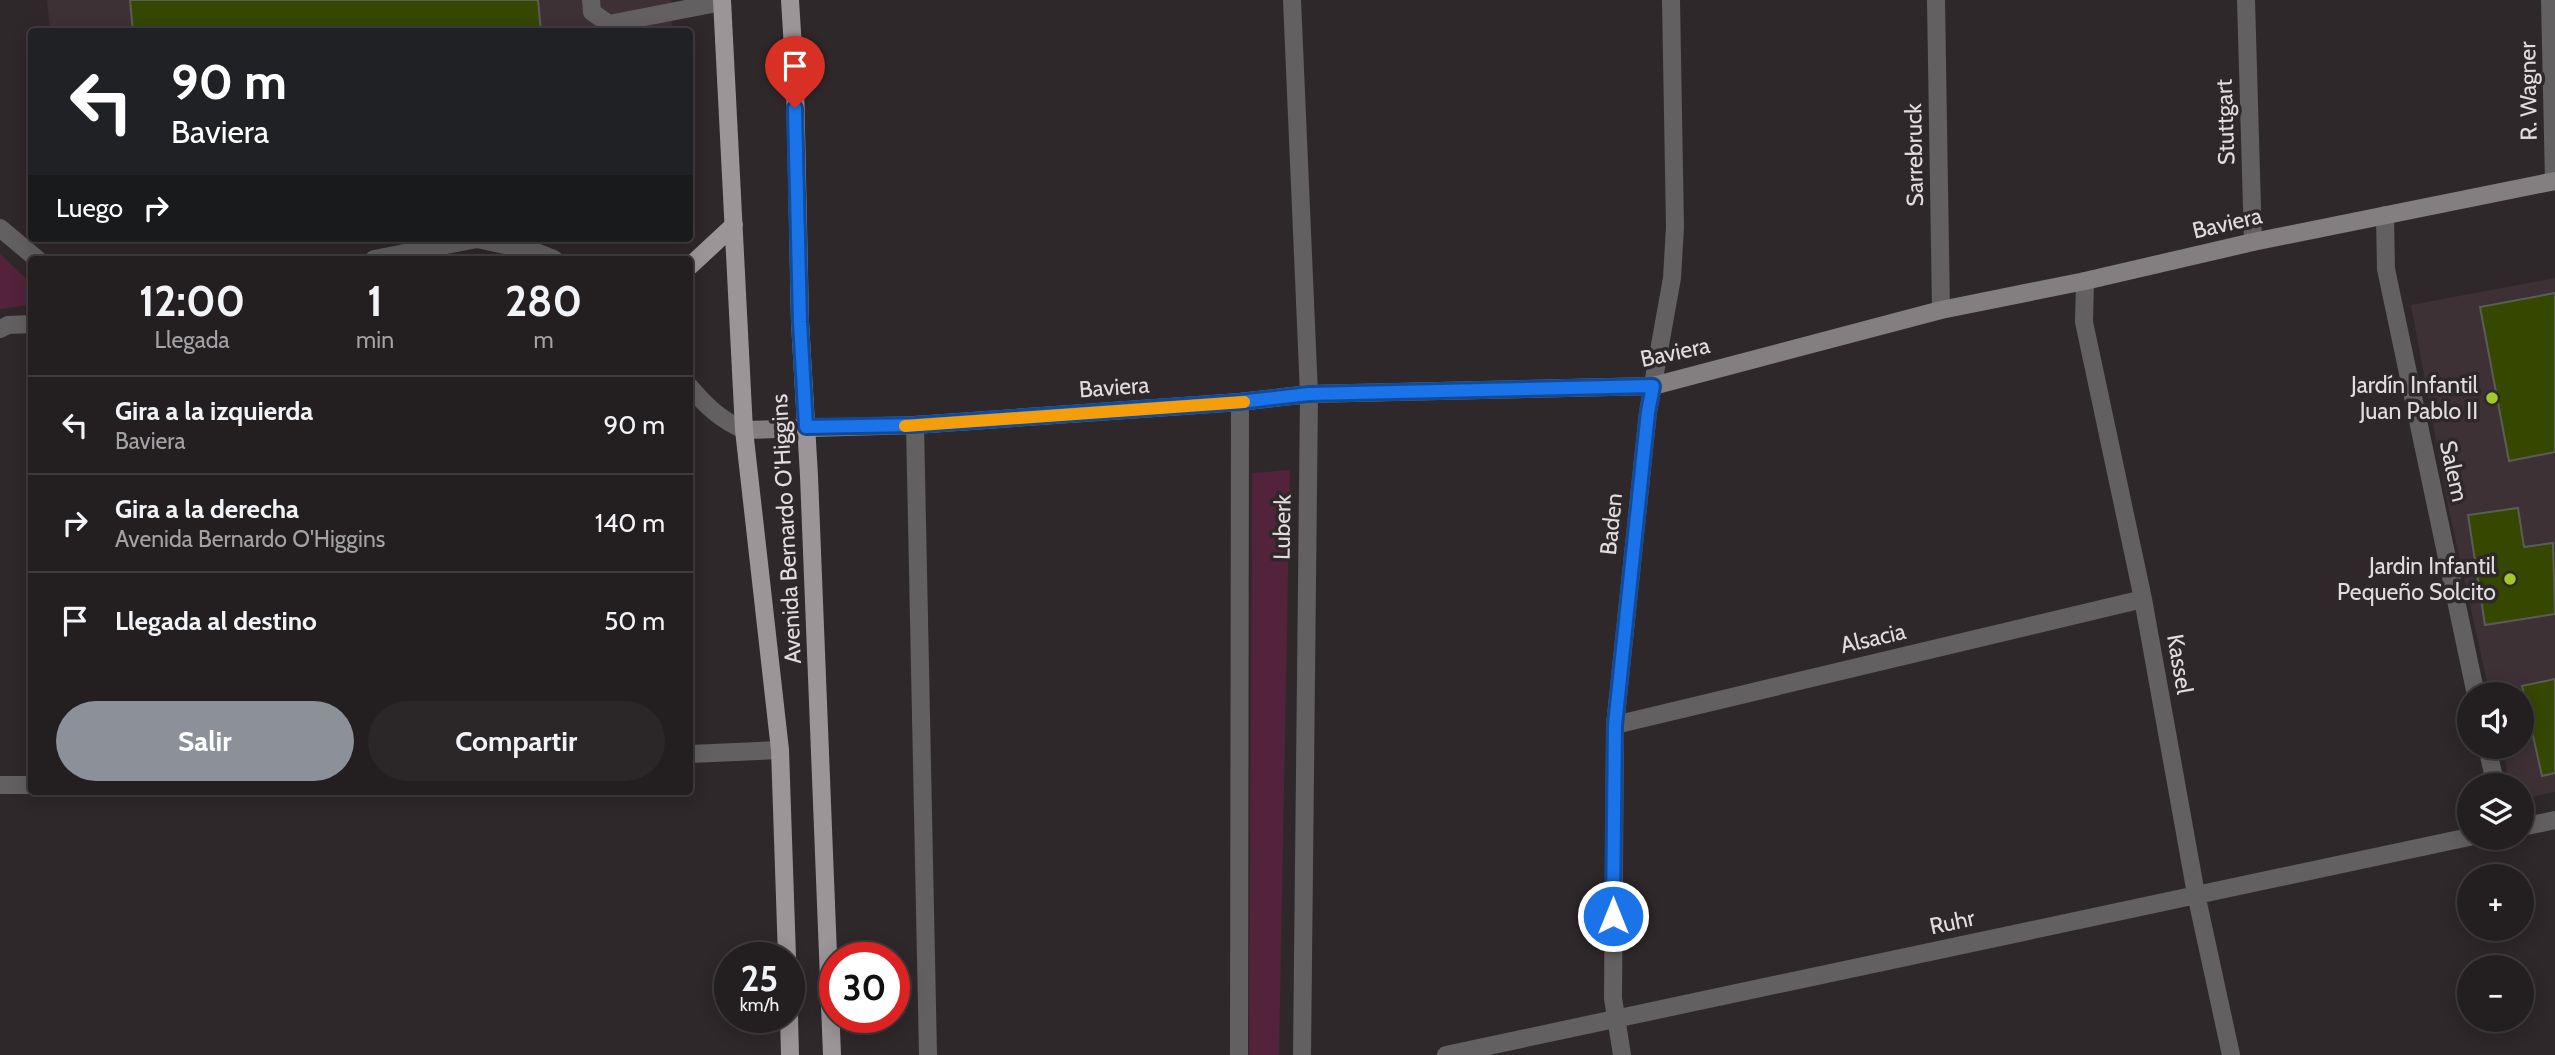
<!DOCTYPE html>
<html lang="es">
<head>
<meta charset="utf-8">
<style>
  body { margin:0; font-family:Cabin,sans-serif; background:#2b2729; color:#f1f3f6; height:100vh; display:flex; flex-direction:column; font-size:26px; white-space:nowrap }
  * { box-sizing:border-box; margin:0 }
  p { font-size:23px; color:#a3a2a5 }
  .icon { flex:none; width:38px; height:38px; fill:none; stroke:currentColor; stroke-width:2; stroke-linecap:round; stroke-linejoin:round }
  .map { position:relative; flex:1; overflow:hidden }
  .details { position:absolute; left:28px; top:256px; width:665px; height:539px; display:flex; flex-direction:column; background:#231e20; border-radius:7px; box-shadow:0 4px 18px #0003,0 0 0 2px #403c3e }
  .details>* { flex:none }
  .guide { position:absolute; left:28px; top:28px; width:665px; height:214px; border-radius:7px; box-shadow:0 4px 18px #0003,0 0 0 2px #403c3e; background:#202124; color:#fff; overflow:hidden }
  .fabs { position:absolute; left:2457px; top:682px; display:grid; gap:14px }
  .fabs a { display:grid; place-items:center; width:77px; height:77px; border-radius:50%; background:#231e20; box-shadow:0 4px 18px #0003,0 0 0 2px #403c3e; font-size:35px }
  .speed { position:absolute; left:714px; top:942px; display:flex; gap:14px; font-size:35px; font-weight:700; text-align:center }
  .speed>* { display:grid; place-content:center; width:91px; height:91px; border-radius:50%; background:#231e20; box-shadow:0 4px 18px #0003,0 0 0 2px #403c3e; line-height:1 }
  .speed small { font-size:18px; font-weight:400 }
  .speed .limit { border:10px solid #d22; background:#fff; color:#111 }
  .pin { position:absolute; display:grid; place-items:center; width:60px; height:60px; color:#fff; margin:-72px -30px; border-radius:50% 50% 50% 0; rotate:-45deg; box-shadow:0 0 7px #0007 }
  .pin .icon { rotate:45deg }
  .me { position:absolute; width:77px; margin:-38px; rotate:0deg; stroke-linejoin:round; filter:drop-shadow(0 0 5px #0008) }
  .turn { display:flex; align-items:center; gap:24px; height:147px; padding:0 28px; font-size:32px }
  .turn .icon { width:91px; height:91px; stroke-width:2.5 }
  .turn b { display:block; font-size:49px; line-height:60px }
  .then { display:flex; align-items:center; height:66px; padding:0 28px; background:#0003; gap:14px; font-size:26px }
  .eta { display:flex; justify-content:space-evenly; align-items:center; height:119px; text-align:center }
  .eta b { font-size:42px; font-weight:700; line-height:49px }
  .primary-button { display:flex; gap:14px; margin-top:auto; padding:14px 28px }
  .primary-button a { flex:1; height:80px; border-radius:42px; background:#8c9099; color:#fff; font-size:28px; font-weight:700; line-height:80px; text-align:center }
  .primary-button a+a { background:#2b2729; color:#f1f3f6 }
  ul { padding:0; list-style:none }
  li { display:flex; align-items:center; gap:21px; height:98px; padding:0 28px; border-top:2px solid #403c3e }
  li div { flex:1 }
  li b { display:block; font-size:26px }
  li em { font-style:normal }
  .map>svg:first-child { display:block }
  .built { fill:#3d3136 }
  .green { fill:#53223b }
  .building { fill:#364700; stroke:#5a5d57; stroke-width:2 }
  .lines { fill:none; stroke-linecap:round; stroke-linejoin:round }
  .lane { stroke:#636061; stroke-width:18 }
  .street { stroke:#636061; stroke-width:18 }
  .secondary { stroke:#837e80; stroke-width:18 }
  .primary { stroke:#9b9597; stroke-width:18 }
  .route-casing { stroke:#114b97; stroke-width:18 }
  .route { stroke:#1a73e8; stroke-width:12 }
  .slow { stroke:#f59e0b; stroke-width:12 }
  .poi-dot { fill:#a1c92a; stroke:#2f282b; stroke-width:2.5 }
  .labels { text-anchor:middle; stroke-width:7; stroke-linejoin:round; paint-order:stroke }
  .street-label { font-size:23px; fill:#e1ddde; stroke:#2f282b }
  .poi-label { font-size:23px; fill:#e1ddde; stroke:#2f282b; text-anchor:end }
</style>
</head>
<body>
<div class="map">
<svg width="2555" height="1055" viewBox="0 0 2555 1055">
  <rect width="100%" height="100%" fill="#2f282b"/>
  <path class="built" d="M 47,0 L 671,0 L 672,31 L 50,31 Z
    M 2555,278 L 2555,792 L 2522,799 L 2522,786 L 2510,786 L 2502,747 L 2522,747 L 2522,695 L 2490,695 L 2449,510 L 2411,305 Z"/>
  <path class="green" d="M 0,254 L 31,283 L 31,305 L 0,309 Z
    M 1290,470 L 1279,1055 L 1249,1055 L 1252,473 Z"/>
  <path class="building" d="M 130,0 L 538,0 L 541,32 L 133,32 Z
    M 2555,293 L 2555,452 L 2509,461 L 2480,307 Z
    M 2518,508 L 2524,547 L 2553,543 L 2555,614 L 2485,625 L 2468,515 Z
    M 2555,679 L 2555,773 L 2542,776 L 2522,686 Z"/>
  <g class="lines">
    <path class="lane" d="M 591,0 L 592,12 L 609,24 L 722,2"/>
    <path class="street" d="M 1292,0 L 1309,394 L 1302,1055
      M 1936,0 L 1941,310
      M 2246,0 L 2253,242
      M 2550,0 L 2554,181
      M 2385,215 L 2386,269 L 2476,695
      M 0,228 L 37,259
      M 374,259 L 477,239 L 534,251 L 554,259
      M 2085,281 L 2084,322 L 2143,599 L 2196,894 L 2231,1055
      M 0,329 L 8,325 L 32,324
      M 690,387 C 706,406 721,420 744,430
      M 915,425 L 928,1055
      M 1615,725 L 2143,599
      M 2487,747 L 2496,786
      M 690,754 L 780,750
      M 0,785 L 32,785
      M 2522,827 L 2555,820
      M 1239,1055 L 1240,402
      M 1446,1055 L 2469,837
      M 1622,1055 L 1613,998 L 1615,725 L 1648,412 L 1672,278 L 1675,227 L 1671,0"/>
    <path class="secondary" d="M 744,430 L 915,425 L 1240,402 L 1309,394 L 1653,386 L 1941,310 L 2085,281 L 2253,242 L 2555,181"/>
    <path class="primary" d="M 722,0 L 744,430 L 780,750 L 787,957
      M 790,0 L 795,81 L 800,322 L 809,476 L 832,1055
      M 690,266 L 734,225
      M 789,1017 L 790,1055"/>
  </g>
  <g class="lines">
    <g class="route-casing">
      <path id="route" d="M 795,108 L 800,322 L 806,427 L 915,425 L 1240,402 L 1309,394 L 1653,386 L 1648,412 L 1615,725 L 1613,916"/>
    </g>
    <use href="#route" class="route"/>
    <path class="slow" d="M 905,426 L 1244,402"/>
  </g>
  <g class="poi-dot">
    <circle cx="2492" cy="398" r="7"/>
    <circle cx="2510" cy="579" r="7"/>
  </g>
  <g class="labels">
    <g class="street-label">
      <text transform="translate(2528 91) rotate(-91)" y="8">R. Wagner</text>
      <text transform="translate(2225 122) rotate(-92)" y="8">Stuttgart</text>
      <text transform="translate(1914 155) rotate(-91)" y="8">Sarrebruck</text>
      <text transform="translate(2227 223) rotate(-13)" y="8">Baviera</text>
      <text transform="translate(1675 352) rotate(-12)" y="8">Baviera</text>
      <text transform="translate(1114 387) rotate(-4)" y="8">Baviera</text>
      <text transform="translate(2454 471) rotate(78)" y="8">Salem</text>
      <text transform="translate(1611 524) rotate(-84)" y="8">Baden</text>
      <text transform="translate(1282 527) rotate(-89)" y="8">Luberk</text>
      <text transform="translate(786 529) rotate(-93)" y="8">Avenida Bernardo O'Higgins</text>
      <text transform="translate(1873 638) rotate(-13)" y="8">Alsacia</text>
      <text transform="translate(2180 664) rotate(80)" y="8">Kassel</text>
      <text transform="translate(1952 922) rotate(-12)" y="8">Ruhr</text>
    </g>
    <g class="poi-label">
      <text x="2478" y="393">Jardín Infantil<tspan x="2478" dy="26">Juan Pablo II</tspan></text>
      <text x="2496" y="574">Jardin Infantil<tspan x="2496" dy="26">Pequeño Solcito</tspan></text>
    </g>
  </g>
</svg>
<div class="fabs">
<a><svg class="icon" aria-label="sound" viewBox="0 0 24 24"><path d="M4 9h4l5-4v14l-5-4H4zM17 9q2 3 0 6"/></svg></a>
<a><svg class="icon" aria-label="layers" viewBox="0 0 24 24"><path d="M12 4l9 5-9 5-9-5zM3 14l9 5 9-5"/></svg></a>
<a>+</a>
<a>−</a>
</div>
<div class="speed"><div>25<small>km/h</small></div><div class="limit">30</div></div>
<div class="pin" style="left:795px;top:108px;background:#d93025"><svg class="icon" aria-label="arrive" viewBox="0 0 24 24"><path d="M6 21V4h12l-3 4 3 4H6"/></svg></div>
<svg class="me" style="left:1613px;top:916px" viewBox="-20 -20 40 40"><circle r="17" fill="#1a73e8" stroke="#fff" stroke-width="3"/><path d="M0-11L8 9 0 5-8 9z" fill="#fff"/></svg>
<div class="guide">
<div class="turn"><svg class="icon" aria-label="left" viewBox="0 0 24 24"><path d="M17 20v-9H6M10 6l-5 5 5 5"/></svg><div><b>90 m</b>Baviera</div></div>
<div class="then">Luego<svg class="icon" aria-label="right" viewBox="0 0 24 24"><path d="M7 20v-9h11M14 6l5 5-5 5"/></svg></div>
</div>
<section class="details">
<div class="eta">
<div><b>12:00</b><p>Llegada</p></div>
<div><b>1</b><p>min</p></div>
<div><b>280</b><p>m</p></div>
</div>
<ul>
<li><svg class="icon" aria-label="left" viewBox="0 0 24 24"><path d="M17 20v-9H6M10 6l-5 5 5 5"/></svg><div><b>Gira a la izquierda</b><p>Baviera</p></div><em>90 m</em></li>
<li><svg class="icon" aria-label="right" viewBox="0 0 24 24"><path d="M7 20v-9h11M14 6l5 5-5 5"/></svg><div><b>Gira a la derecha</b><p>Avenida Bernardo O'Higgins</p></div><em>140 m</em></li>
<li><svg class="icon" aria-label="arrive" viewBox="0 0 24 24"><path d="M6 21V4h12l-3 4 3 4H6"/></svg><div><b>Llegada al destino</b></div><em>50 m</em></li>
</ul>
<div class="primary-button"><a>Salir</a><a>Compartir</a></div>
</section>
</div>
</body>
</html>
